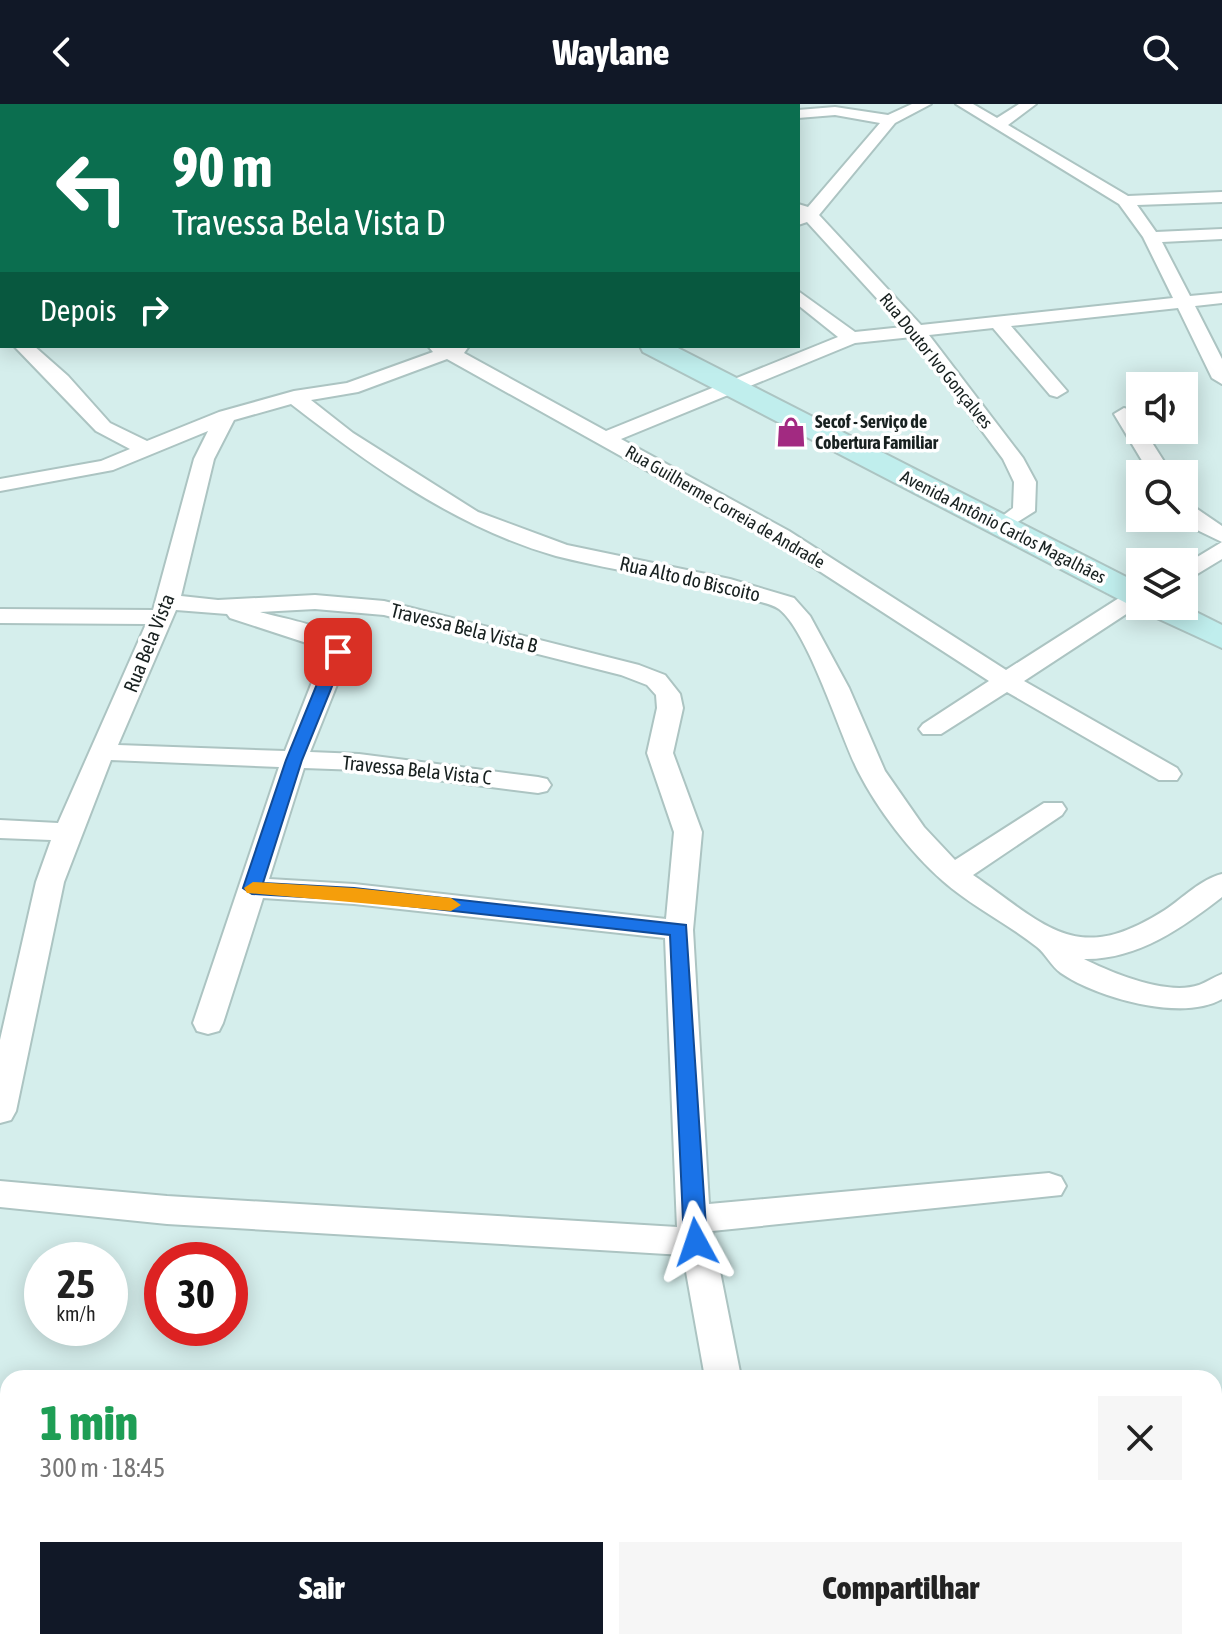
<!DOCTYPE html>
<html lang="pt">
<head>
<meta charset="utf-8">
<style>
  body { margin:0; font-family:"Asap Condensed",sans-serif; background:#f6f6f6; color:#222; height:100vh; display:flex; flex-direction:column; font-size:30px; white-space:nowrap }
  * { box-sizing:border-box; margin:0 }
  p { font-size:26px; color:#767676 }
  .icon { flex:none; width:44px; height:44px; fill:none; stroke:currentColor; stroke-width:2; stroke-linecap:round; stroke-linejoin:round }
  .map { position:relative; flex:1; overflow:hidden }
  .sheet { position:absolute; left:0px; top:1266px; width:1222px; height:280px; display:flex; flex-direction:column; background:#fff; border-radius:24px 24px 0 0; box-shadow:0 4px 20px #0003 }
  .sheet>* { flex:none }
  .banner { position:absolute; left:0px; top:0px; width:800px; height:244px; box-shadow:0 4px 20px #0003; background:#0b6e4f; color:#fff; overflow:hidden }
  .tools { position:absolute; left:1126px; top:268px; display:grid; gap:16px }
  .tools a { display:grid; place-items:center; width:72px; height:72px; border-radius:0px; background:#fff; box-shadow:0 4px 20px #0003; font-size:40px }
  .speed { position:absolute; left:24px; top:1138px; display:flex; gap:16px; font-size:40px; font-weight:700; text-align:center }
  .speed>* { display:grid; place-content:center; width:104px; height:104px; border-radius:50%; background:#fff; box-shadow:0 4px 20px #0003; line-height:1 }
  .speed small { font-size:20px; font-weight:400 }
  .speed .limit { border:12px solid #d22; background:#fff; color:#111 }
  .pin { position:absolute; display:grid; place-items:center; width:68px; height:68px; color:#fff; margin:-34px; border-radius:16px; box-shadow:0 4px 12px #0006 }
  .me { position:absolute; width:88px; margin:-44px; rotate:355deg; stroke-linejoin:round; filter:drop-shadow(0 0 6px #0008) }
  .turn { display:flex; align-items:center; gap:28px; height:168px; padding:0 40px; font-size:36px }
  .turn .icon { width:104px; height:104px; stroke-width:2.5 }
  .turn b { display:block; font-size:56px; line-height:68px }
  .then { display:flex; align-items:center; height:76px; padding:0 40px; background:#0003; gap:16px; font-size:30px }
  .round { display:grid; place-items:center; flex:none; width:84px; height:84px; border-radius:0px; background:#f6f6f6 }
  .head { display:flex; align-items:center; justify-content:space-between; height:136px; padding:0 40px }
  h1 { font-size:48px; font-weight:800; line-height:60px; color:#1e9e55 }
  .button { display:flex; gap:16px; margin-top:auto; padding:16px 40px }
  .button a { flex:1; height:92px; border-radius:0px; background:#111827; color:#fff; font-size:32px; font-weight:800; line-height:92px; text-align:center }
  .button a+a { background:#f6f6f6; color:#222 }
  header { display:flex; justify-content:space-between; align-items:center; height:104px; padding:0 40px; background:#111827; color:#fff; font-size:36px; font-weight:800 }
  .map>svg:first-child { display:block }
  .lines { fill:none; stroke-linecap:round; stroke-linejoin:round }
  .street-casing { stroke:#acc4c2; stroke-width:4 }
  .secondary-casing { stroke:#acc4c2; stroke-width:4 }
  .street { fill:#fff; fill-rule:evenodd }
  .secondary { fill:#c0eeed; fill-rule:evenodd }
  .route { fill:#1a73e8; stroke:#114b97; stroke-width:2 }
  .slow { fill:#f59e0b }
  .labels { text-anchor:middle; stroke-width:7; stroke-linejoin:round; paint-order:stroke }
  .far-street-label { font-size:18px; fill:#182120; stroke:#fff }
  .far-poi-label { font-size:18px; font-weight:bold; fill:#182120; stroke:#fff; text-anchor:start }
  .street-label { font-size:20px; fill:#182120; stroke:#fff }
</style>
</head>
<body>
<header><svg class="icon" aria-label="back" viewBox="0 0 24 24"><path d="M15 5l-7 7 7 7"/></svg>Waylane<svg class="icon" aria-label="search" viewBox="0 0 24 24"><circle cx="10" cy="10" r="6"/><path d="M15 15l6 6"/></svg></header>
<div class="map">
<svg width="1222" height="1546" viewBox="0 0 1222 1546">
  <rect width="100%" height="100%" fill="#d5eeec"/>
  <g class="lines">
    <g class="street-casing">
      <path id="street" d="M 0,0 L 8,0 L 1,4 Z
        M 100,0 L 116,0 L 117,2 L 101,2 Z
        M 645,0 L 659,0 L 660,2 L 645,2 Z
        M 751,0 L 767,0 L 768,2 L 752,2 Z
        M 912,0 L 931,0 L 895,19 L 819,111 L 921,221 L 1173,194 L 1143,133 L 1119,100 L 956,0 L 973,0 L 997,14 L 1019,0 L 1036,0 L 1008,21 L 1128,92 L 1222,88 L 1222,98 L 1137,101 L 1156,128 L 1222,125 L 1222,135 L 1162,138 L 1190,192 L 1222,189 L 1222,199 L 1195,202 L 1222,255 L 1222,280 L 1212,274 L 1178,204 L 1011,222 L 1067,287 L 1057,293 L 1050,291 L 993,224 L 929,231 L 1023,354 L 1036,378 L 1035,407 L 1003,427 L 992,420 L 1013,404 L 1014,378 L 1003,355 L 912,233 L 855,239 L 621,335 L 789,427 L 1006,566 L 1130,487 L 1140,486 L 1140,501 L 1024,577 L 1177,664 L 1181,670 L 1177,676 L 1159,676 L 1007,588 L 941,630 L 923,630 L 919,625 L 923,620 L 989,577 L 773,437 L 447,255 L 358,288 L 311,296 L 353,329 L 478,408 L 567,441 L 730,475 L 794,494 L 810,512 L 849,584 L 885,667 L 924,723 L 955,756 L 1044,699 L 1062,699 L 1066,705 L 1062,711 L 973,771 C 1047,822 1076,863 1165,806 C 1183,794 1201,775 1222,770 L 1222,793 C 1182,824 1137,856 1084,855 C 1112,869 1167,892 1199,881 C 1207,878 1214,873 1222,870 L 1222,895 C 1183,918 1097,894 1061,869 C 1051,862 1046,850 1037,843 C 1007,819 971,802 943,777 C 910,748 878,706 858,667 C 840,631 808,527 779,505 C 770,499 755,497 745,494 C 683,475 618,468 556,452 C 457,424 371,362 291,300 L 234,316 L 214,355 L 181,492 L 218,496 L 315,491 L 384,497 L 639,561 L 665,571 L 680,590 L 683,604 L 673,649 L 702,728 L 693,826 L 709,1100 L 1049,1069 L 1061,1073 L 1066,1082 L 1061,1091 L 712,1127 L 740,1268 L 737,1274 L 707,1274 L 704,1268 L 683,1151 L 167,1120 L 0,1103 L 0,1077 L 167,1092 L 677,1123 L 665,834 L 354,800 L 263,794 L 223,919 L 219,927 L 208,930 L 197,927 L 193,919 L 279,663 L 111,656 L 64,778 L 16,1007 L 11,1016 L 0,1019 L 0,936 L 36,778 L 51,736 L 0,734 L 0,716 L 58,719 L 146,520 L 0,519 L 0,505 L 153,506 L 194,355 L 208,327 L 113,366 L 0,387 L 0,375 L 101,357 L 130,345 L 96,327 L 14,242 L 34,242 L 68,272 L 110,319 L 147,337 L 219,308 L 294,287 L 347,279 L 433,248 L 428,242 L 469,242 L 464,249 L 606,327 L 838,233 L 798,201 L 798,187 L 855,228 L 903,223 L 807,118 L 798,121 L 798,100 L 808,103 L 880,19 L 835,11 L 798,14 L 798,6 L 835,3 L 888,11 ZM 315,505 L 384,511 L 621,571 L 647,581 L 656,591 L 657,604 L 647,649 L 674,728 L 666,815 L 354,780 L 269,775 L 304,664 L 359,666 L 538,689 L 547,687 L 551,681 L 547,675 L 538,673 L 359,650 L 310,648 L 350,548 C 343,523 283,515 260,508 ZM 176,506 L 227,510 L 230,514 L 325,545 L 285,647 L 118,641 Z
        M 0,19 L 2,20 L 2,36 L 0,35 Z
        M 0,103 L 2,103 L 2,113 L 0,113 Z
        M 0,225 L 2,225 L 2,237 L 0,237 Z
        M 1124,304 L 1131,306 L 1140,326 L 1144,326 L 1172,370 L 1150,370 L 1114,310 Z
        M 1184,396 L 1222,422 L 1222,438 L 1195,425 L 1184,414 Z
        M 1222,438 L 1222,455 L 1184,478 L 1184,461 Z"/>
    </g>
    <g class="secondary-casing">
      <path id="secondary" d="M 223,0 L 246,0 L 248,2 L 225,2 Z
        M 501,0 L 545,0 L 547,2 L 503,2 Z
        M 632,0 L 670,0 L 630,2 Z
        M 640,242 L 674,242 L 1140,480 L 1140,502 L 1184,502 L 1222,521 L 1222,544 L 1146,509 L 1142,503 L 1128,500 L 643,248 Z"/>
    </g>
    <use href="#street" class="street"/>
    <use href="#secondary" class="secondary"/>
  </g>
  <path class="route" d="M 338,544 L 346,548 L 302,656 L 263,779 L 354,784 L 686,821 L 707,1138 L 703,1145 L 688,1145 L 684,1138 L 670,831 L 354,796 L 252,790 L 243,784 L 286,656 L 330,548 Z"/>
  <path class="slow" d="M 253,778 L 354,784 L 451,794 L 461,801 L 451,807 L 247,789 L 244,784 Z"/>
  <defs>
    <g id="shop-bare" transform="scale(2.4)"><path d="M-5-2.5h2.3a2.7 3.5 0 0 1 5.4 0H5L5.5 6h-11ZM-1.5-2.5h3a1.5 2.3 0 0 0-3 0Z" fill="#a22a81" stroke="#fff" stroke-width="2.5" paint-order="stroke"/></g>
  </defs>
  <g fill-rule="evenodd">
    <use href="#shop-bare" x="791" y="328"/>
  </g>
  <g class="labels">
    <g class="far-street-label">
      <text transform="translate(936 257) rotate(51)" y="6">Rua Doutor Ivo Gonçalves</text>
      <text transform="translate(725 403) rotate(30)" y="6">Rua Guilherme Correia de Andrade</text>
      <text transform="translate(1003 423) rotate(27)" y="6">Avenida Antônio Carlos Magalhães</text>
    </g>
    <g class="far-poi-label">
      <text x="815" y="324">Secof - Serviço de<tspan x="815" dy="21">Cobertura Familiar</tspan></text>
    </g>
    <g class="street-label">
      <text transform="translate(690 475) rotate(13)" y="7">Rua Alto do Biscoito</text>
      <text transform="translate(464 524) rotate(14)" y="7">Travessa Bela Vista B</text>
      <text transform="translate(149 539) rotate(-68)" y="7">Rua Bela Vista</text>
      <text transform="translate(417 666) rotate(6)" y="7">Travessa Bela Vista C</text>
    </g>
  </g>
</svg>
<div class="tools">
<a><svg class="icon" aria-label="sound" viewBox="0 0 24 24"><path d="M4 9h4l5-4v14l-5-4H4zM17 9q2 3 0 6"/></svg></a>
<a><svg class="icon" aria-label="search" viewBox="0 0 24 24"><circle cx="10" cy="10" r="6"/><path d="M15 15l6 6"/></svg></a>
<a><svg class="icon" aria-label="layers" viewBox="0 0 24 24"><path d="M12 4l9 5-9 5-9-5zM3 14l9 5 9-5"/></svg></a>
</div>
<div class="speed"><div>25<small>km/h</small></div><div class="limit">30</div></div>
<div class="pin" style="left:338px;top:548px;background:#d93025"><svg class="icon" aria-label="arrive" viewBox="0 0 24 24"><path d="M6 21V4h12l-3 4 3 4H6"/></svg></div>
<svg class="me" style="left:696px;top:1138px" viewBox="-20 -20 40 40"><path d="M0-17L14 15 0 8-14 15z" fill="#1a73e8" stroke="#fff" stroke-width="4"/></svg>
<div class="banner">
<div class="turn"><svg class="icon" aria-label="left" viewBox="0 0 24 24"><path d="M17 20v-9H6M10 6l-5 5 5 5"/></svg><div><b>90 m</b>Travessa Bela Vista D</div></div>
<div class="then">Depois<svg class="icon" aria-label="right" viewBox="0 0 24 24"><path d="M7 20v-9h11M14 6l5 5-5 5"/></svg></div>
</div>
<section class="sheet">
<div class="head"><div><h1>1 min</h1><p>300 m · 18:45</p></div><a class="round"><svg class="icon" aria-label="close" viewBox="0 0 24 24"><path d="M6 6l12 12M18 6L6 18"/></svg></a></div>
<div class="button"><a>Sair</a><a>Compartilhar</a></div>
</section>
</div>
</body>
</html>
